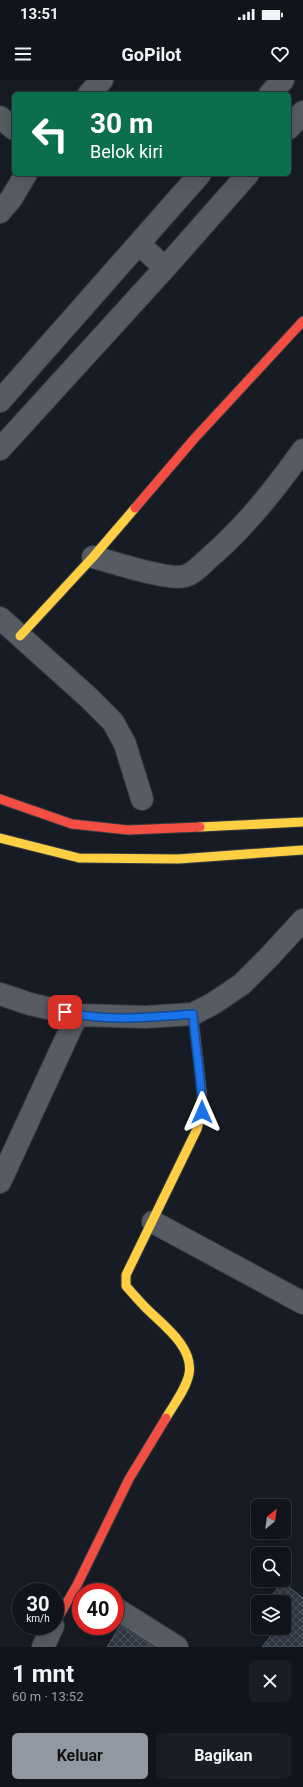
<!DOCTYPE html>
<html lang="id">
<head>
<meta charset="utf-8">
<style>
  body { margin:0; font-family:Roboto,sans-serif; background:#1a1e24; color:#f1f3f6; height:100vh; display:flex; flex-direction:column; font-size:15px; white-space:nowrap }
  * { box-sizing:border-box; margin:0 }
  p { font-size:13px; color:#9c9fa3 }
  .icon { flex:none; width:22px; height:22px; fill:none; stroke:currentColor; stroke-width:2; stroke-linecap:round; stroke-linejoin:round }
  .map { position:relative; height:1567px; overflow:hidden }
  .sheet { display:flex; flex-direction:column; background:#11151b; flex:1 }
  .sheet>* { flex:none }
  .top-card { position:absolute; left:12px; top:12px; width:279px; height:84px; border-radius:6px; box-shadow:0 4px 16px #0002,0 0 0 1px #30343a; background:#0b6e4f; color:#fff; overflow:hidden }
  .needle { width:26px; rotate:29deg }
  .tools { position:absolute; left:251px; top:1419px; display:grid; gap:8px }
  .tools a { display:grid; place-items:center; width:40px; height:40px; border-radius:6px; background:#11151b; box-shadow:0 4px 16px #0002,0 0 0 1px #30343a; font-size:20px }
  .speed { position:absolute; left:12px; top:1503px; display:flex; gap:8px; font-size:20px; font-weight:700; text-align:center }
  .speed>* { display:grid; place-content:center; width:52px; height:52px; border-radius:50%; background:#11151b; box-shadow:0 4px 16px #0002,0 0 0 1px #30343a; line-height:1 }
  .speed small { font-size:10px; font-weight:400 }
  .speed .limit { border:6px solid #d22; background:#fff; color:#111 }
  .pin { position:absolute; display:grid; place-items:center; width:34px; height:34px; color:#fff; margin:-17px; border-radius:8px; box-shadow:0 2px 6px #0006 }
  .me { position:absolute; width:44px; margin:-22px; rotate:0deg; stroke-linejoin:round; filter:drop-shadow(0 0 3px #0008) }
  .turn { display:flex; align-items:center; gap:14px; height:84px; padding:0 12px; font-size:18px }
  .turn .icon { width:52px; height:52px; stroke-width:2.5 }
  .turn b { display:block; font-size:28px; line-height:34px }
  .round { display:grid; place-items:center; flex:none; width:42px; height:42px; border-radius:6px; background:#1a1e24 }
  .headline { display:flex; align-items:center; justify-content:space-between; height:68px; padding:0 12px }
  h1 { font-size:24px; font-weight:700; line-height:30px }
  .primary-button { display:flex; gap:8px; margin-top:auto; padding:8px 12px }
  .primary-button a { flex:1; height:46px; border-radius:6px; background:#9198a1; color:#111; font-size:16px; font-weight:700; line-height:46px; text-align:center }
  .primary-button a+a { background:#1a1e24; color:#f1f3f6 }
  .status { display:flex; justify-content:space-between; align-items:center; height:28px; padding:0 20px; background:#11151b; direction:ltr }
  .status svg { height:11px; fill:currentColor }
  header { display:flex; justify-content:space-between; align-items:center; height:52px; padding:0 12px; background:#11151b; font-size:18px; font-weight:700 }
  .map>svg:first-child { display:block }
  .building { fill:url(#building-cross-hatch); stroke:#575b63 }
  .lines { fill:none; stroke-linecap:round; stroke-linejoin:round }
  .street-casing { stroke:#353940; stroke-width:24 }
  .slow-casing { stroke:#353940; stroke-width:11 }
  .jam-casing { stroke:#353940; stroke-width:11 }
  .street { stroke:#575c62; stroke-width:22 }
  .slow { stroke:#ffcf43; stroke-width:9 }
  .jam { stroke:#f24e42; stroke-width:9 }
  .route-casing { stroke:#114b97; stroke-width:10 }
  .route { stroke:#1a73e8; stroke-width:7 }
</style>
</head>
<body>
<div class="status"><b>13:51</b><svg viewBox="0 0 49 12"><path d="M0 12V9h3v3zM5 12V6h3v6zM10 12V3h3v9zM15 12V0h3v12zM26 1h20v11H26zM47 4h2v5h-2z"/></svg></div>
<header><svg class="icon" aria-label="menu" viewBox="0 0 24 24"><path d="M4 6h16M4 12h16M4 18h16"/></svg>GoPilot<svg class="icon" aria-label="heart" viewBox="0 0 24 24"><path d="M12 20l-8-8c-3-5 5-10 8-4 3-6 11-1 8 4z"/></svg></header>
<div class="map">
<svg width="303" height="1567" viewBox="0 0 303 1567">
  <defs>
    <pattern id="building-cross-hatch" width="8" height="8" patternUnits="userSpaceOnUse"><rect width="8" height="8" fill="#2f3743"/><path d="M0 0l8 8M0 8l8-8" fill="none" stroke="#4c535e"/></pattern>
  </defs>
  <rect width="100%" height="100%" fill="#171c24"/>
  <path class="building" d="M 283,1502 L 303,1518 L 303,1567 L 262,1567 L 277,1548 L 284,1548 L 284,1522 L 266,1522 Z
    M 120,1546 L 154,1567 L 107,1567 Z"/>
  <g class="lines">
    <g class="street-casing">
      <path id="street" d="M 89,14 L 102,0
        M 270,14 L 283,0
        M 0,37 L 14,49
        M 289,48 L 303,32
        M 0,132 L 11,119 L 26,94
        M 139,164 L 165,188
        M 0,321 L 200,94
        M 0,369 L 165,188 L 248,94
        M 93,477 C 112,482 168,501 185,496 C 195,493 202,484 209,478 C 246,446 275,409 303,370
        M 0,538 L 88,617 L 113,642 L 125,664 L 142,719
        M 0,914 L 30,924 L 77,935 L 146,937 L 193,934 L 214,923 L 242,904 L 270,876 L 303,840
        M 0,1102 L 77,935
        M 153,1142 L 303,1223
        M 115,1528 L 177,1567
        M 43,1567 L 53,1546"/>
    </g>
    <g class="slow-casing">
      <path id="slow" d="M 20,556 L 93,477 L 135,428
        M 200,747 L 303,742
        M 0,758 L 79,778 L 178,779 L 303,770
        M 166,1338 C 174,1324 186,1309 189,1294 C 194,1267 163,1245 147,1229 C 140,1222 133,1214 126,1206 L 126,1195 L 197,1049 L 201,1035"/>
    </g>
    <g class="jam-casing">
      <path id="jam" d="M 135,428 L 194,359 L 303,241
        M 0,719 L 72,744 L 128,750 L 200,747
        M 193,934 L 202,1013 L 201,1035
        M 55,1543 L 77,1505 L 129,1399 L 166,1338"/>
    </g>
    <use href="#street" class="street"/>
    <use href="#slow" class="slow"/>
    <use href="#jam" class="jam"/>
  </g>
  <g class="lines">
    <g class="route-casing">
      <path id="route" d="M 65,932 C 105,942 152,937 193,934 C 195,967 202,999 202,1032"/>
    </g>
    <use href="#route" class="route"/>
  </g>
</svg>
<div class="tools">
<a><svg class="needle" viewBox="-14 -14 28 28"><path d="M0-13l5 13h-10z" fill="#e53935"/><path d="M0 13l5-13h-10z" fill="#9c9fa3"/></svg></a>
<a><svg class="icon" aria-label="search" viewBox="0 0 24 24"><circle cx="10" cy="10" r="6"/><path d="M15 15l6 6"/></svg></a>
<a><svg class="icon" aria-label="layers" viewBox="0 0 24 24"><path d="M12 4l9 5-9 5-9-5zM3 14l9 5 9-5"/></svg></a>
</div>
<div class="speed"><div>30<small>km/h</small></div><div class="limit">40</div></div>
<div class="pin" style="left:65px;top:932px;background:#d93025"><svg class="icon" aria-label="arrive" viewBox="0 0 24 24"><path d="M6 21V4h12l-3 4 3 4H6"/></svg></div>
<svg class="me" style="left:202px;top:1032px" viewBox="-20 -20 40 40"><path d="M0-17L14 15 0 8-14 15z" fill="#1a73e8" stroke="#fff" stroke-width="4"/></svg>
<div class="top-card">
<div class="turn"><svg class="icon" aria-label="left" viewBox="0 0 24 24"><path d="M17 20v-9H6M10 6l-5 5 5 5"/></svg><div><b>30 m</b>Belok kiri</div></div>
</div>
</div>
<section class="sheet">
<div class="headline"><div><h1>1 mnt</h1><p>60 m · 13:52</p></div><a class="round"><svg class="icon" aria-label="close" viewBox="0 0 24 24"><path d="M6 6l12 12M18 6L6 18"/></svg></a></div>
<div class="primary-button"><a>Keluar</a><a>Bagikan</a></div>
</section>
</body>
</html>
